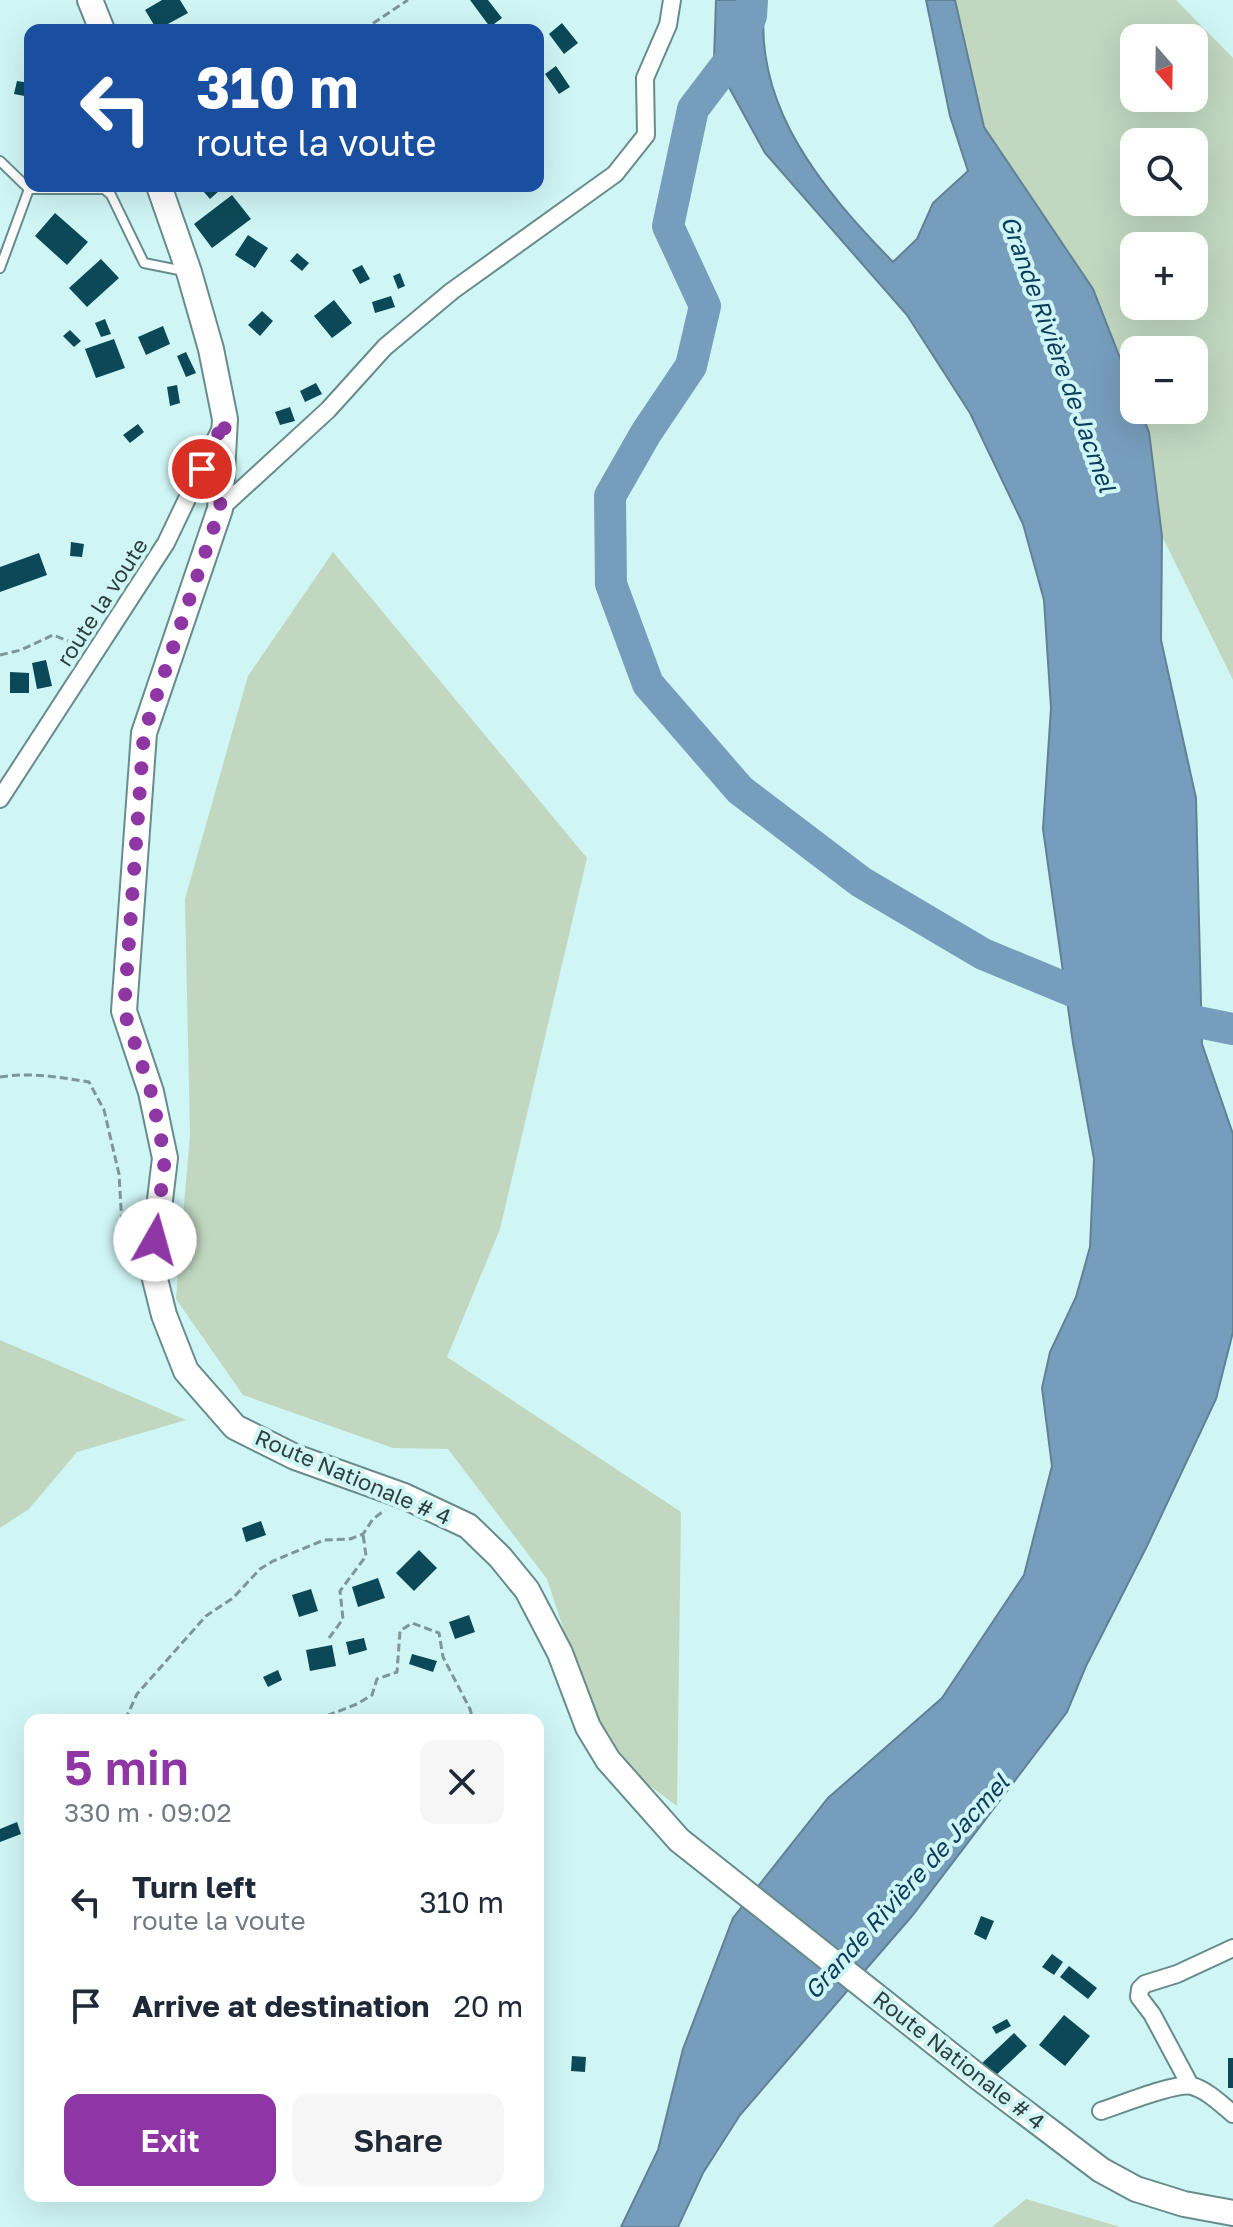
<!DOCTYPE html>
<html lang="en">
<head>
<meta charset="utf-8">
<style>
  body { margin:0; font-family:"Golos Text",sans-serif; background:#f6f6f7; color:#1f2937; height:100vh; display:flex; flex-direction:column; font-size:30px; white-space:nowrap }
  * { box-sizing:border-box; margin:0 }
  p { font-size:26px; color:#747a83 }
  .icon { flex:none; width:44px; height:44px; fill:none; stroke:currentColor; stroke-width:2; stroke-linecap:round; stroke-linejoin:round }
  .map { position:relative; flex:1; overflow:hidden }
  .side { position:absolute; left:24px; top:1714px; width:520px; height:488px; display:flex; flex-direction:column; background:#fff; border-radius:16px; box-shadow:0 8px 32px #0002 }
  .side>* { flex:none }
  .hud { position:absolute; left:24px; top:24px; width:520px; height:168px; border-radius:16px; box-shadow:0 8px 32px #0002; background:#1a4fa0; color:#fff; overflow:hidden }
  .needle { width:52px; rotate:160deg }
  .fabs { position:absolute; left:1120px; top:24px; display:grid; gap:16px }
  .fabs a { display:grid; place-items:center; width:88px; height:88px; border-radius:16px; background:#fff; box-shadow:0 8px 32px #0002; font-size:40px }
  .pin { position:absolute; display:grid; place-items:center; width:68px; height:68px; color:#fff; margin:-34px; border:4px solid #fff; border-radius:50%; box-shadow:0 2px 8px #0007 }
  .me { position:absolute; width:88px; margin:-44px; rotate:7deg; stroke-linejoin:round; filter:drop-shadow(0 0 6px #0008) }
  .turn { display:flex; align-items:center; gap:28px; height:168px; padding:0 40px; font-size:36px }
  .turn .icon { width:104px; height:104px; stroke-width:2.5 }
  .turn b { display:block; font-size:56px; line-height:68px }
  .round { display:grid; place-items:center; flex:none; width:84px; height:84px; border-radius:16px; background:#f6f6f7 }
  .overview { display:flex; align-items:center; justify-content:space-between; height:136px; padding:0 40px }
  h1 { font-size:48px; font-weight:600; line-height:60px; color:#8e37a4 }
  .action { display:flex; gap:16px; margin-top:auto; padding:16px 40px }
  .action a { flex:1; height:92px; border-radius:16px; background:#8e37a4; color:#fff; font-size:32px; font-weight:600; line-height:92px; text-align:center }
  .action a+a { background:#f6f6f7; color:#1f2937 }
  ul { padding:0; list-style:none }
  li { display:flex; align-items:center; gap:24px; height:104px; padding:0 40px }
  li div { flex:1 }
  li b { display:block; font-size:30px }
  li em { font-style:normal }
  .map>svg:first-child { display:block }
  .green { fill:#c1d7c0; fill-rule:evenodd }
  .water { fill:#779dbd; stroke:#618197; stroke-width:2 }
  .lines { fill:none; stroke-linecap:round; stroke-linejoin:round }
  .river { stroke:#779dbd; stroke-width:32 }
  .building { fill:#0b4958 }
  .service-casing { stroke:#688c8c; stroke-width:12 }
  .minor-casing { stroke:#688c8c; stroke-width:20 }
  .primary-casing { stroke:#688c8c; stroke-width:28 }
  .path { stroke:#7c9796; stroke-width:3; stroke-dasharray:8 4; stroke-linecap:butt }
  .service { stroke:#fff; stroke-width:8 }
  .minor { stroke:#fff; stroke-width:16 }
  .primary { stroke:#fff; stroke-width:24 }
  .route { stroke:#8e37a4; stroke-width:14; stroke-dasharray:0 25.2 }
  .labels { text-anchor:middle; stroke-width:8; stroke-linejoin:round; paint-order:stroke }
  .street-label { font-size:22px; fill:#2f3f3f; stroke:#cff6f5 }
  .water-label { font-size:24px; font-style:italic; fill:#0c3b5b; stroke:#cff6f5 }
</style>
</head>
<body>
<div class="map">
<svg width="1233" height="2227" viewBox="0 0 1233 2227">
  <rect width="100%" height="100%" fill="#cff6f5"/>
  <path class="green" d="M 955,0 L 1176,0 L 1233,58 L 1233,680 L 1162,536 L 1149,432 L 1140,410 L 1194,410 L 1194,350 L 1134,350 L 1134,394 L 1093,289 L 984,127 ZM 1134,38 L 1194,38 L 1194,98 L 1134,98 ZM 1134,142 L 1194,142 L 1194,202 L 1134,202 ZM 1134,246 L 1194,246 L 1194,306 L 1134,306 Z
    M 333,552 L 587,858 L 500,1229 L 447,1357 L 681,1512 L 677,1806 L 604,1752 L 547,1579 L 448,1449 L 393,1448 L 243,1395 L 176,1299 L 190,1135 L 185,899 L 248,676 Z
    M 0,1340 L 186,1420 L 77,1452 L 29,1509 L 0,1528 Z
    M 1026,2199 L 1120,2227 L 1121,2227 L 992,2227 Z"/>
  <path class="water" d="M 716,0 L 765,0 C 751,106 824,191 893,262 L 917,239 L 933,203 L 968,171 L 950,116 L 926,0 L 955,0 L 984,127 L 1093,289 L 1134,394 L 1134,410 L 1140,410 L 1149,432 L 1162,536 L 1161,640 L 1196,798 L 1202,1044 L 1233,1134 L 1233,1332 L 1216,1399 L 1147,1546 L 1086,1666 L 1067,1712 L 912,1916 L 740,2115 L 703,2173 L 678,2227 L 621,2227 L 658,2150 L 683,2049 L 733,1918 L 828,1798 L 942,1698 L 1024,1575 L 1052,1466 L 1042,1388 L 1050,1352 L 1076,1297 L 1090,1247 L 1094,1159 L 1073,1043 L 1043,829 L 1051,708 L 1044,600 L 1023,524 L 970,413 L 907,315 L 765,153 L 714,60 Z"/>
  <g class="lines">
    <path class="river" d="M 752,0 L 751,16 L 734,55 L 693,109 L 668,226 L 705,306 L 691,366 L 646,433 L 610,496 L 611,584 L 648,684 L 740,790 L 861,882 L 983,954 L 1104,1004
      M 1158,1014 L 1233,1029"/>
  </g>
  <path class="building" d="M 162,0 L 180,0 L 188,13 L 157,30 L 145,10 Z
    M 470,0 L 488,0 L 502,18 L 490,27 Z
    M 562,23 L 578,43 L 564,54 L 549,34 Z
    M 556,66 L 570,87 L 559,94 L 545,74 Z
    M 17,81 L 30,83 L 30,97 L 14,94 Z
    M 209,186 L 214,186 L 219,191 L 210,199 L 203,191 Z
    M 232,195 L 251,219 L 212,248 L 194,224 Z
    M 55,213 L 88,242 L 67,265 L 35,236 Z
    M 248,235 L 268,248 L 255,268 L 235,255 Z
    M 297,253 L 309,263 L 302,271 L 290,261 Z
    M 101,259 L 119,278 L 87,307 L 69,288 Z
    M 362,265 L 370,279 L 360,284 L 352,270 Z
    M 400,273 L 405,286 L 398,289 L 393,276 Z
    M 391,296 L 395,307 L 375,313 L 372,302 Z
    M 334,300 L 352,323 L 332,338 L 314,316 Z
    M 262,311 L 273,321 L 260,336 L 248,325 Z
    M 105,319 L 111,334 L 101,337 L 95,323 Z
    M 163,326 L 170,344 L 146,355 L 138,337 Z
    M 70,330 L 81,341 L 74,347 L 63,336 Z
    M 114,339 L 125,368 L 96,378 L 85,349 Z
    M 186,352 L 196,373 L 186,377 L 177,356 Z
    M 316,383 L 322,394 L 305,402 L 300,391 Z
    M 177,385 L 180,403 L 170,406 L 167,387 Z
    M 290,407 L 295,421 L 280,425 L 275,412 Z
    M 138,424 L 144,432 L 130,443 L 123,435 Z
    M 71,542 L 84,544 L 82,557 L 70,556 Z
    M 39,553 L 47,575 L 0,592 L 0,567 Z
    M 46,660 L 52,686 L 37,689 L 32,663 Z
    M 10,672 L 29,673 L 29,693 L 10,693 Z
    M 261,1521 L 266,1535 L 246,1542 L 242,1528 Z
    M 419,1550 L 437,1568 L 414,1591 L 396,1573 Z
    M 378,1578 L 385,1598 L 358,1607 L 352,1587 Z
    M 311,1589 L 318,1611 L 299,1617 L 292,1595 Z
    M 469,1615 L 475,1632 L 455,1639 L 449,1622 Z
    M 364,1638 L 367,1650 L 349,1655 L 346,1642 Z
    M 332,1645 L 336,1666 L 310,1671 L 306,1650 Z
    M 412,1654 L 437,1661 L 433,1672 L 409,1664 Z
    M 278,1670 L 282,1680 L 268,1687 L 263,1677 Z
    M 17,1822 L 21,1834 L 0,1842 L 0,1829 Z
    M 981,1916 L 994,1921 L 986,1940 L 974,1934 Z
    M 1052,1954 L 1063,1962 L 1054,1975 L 1042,1967 Z
    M 1069,1966 L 1097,1988 L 1088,1999 L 1060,1977 Z
    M 1064,2015 L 1090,2036 L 1065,2066 L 1039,2045 Z
    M 1007,2019 L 1011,2026 L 996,2034 L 992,2027 Z
    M 1014,2033 L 1027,2046 L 993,2078 L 981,2064 Z
    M 572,2056 L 586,2057 L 585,2072 L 571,2071 Z
    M 1228,2058 L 1233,2058 L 1233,2088 L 1228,2088 Z"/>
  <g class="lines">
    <g class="service-casing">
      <path id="service" d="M 0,161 L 29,189 L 104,189 L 111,195 L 144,263 L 184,271
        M 0,268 L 29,189"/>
    </g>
    <g class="minor-casing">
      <path id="minor" d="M 220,509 L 328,410 L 385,347 L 452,291 L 615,174 L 646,135 L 645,78 L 668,25 L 672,0
        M 0,799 L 166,543 L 219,432
        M 1190,2085 L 1152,2014 L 1139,1997 L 1140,1989 L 1145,1984 L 1177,1974 L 1233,1948
        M 1101,2111 C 1120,2105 1175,2082 1192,2086 C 1207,2090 1221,2104 1233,2114"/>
    </g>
    <g class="primary-casing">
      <path id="primary" d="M 90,0 L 102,30
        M 159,186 L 189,272 L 211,349 L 225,419 L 220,509 L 144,733 L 124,1011 L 151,1092 L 165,1158 L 152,1267 L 164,1315 L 186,1371 L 235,1427 L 295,1457 L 404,1496 L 468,1526 L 500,1557 L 527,1590 L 560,1653 L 588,1727 L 608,1760 L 679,1840 L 977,2076 L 1101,2170 L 1136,2189 L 1184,2204 L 1233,2213"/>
    </g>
    <path class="path" d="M 363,30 L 408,0
      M 0,655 L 21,650 L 53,635 L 81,646
      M 0,1077 C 30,1072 59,1077 89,1082 L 104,1110 L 119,1174 L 124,1258 L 133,1261
      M 329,1638 L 343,1619 L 340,1591 L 366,1556 L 363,1534
      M 125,1720 L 137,1694 L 206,1616 L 233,1598 L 260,1569 L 273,1561 L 324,1540 L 350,1539 L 363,1534 L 373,1519 L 385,1510
      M 316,1720 L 357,1704 L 372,1695 L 377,1679 L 397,1672 L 400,1631 L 412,1623 L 439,1633 L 443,1657 L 470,1709 L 473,1720"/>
    <use href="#service" class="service"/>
    <use href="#minor" class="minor"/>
    <use href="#primary" class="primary"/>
  </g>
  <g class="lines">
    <path class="route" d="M 155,1240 L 165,1158 L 151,1092 L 124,1011 L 142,760 L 144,733 L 220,509 L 225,419 L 202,469"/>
  </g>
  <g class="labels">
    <g class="street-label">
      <text transform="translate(102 602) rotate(-57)" y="8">route la voute</text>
      <text transform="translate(353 1477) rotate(23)" y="8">Route Nationale # 4</text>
      <text transform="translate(959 2060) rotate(38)" y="8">Route Nationale # 4</text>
    </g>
    <g class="water-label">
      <text transform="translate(1058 354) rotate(70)" y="8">Grande Rivière de Jacmel</text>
      <text transform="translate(907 1887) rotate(-48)" y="8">Grande Rivière de Jacmel</text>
    </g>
  </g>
</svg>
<div class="fabs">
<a><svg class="needle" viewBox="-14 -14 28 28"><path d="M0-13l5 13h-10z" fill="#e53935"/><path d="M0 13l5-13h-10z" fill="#747a83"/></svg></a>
<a><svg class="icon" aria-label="search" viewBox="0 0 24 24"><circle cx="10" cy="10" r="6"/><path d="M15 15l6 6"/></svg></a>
<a>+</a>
<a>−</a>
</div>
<div class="pin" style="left:202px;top:469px;background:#d93025"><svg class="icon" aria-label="arrive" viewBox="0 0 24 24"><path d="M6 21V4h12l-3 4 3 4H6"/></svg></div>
<svg class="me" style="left:155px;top:1240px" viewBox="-20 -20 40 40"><circle r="19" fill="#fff"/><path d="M0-13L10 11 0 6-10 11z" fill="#8e37a4"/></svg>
<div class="hud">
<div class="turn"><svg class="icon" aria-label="left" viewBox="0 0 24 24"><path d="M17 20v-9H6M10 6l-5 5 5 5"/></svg><div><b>310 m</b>route la voute</div></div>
</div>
<section class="side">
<div class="overview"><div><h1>5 min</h1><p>330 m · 09:02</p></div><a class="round"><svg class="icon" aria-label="close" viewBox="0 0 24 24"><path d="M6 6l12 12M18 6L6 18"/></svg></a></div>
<ul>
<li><svg class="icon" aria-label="left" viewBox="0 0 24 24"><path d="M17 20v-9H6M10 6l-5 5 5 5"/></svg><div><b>Turn left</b><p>route la voute</p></div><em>310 m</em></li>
<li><svg class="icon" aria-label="arrive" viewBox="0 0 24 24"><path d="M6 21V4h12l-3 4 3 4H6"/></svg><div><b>Arrive at destination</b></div><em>20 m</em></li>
</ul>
<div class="action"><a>Exit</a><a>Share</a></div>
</section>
</div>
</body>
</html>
